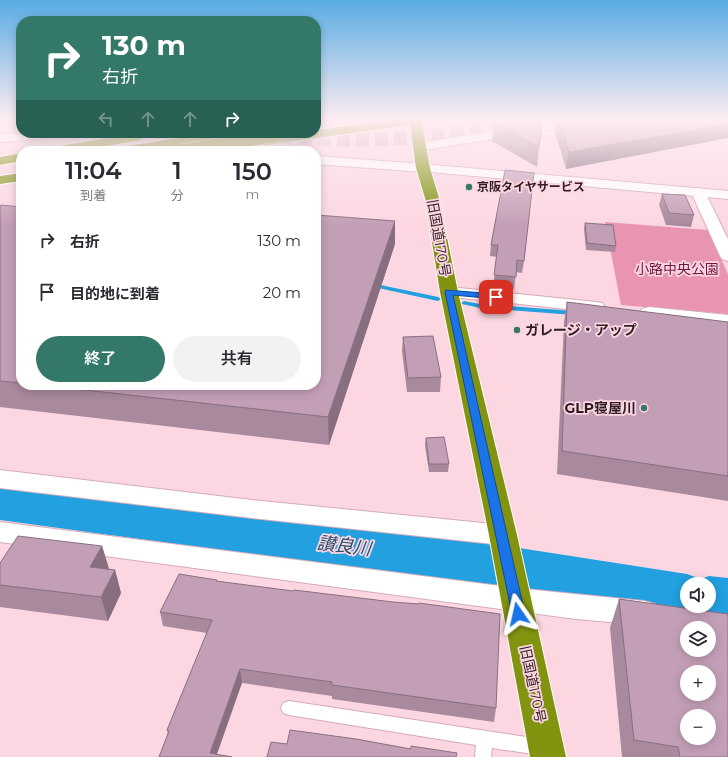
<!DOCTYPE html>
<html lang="ja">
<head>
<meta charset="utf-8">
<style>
  body { margin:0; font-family:Montserrat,"Noto Sans JP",sans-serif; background:#f2f2f3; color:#2b2b33; height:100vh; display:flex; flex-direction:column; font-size:15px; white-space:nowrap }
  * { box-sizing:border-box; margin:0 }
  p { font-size:13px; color:#7c7c81 }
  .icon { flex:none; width:22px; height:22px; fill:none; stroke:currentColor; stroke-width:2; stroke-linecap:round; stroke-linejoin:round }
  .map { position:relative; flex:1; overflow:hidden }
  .drawer { position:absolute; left:16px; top:146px; width:305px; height:244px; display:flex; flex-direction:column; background:#fff; border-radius:16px; box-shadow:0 2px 10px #0003 }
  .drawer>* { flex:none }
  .banner { position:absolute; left:16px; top:16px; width:305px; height:122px; border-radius:16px; box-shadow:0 2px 10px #0003; background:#34786a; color:#fff; overflow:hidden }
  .fabs { position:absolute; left:680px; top:577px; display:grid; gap:8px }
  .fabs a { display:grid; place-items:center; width:36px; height:36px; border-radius:50%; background:#fff; box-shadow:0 2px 10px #0003; font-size:20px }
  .pin { position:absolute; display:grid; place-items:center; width:34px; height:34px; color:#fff; margin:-17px; border-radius:8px; box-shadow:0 2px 6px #0006 }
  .me { position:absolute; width:44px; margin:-22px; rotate:349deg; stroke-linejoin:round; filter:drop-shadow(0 0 3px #0008) }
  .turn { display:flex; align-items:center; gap:14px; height:84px; padding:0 20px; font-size:18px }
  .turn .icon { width:52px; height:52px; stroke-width:2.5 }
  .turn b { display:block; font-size:28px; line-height:34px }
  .lanes { display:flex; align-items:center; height:38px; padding:0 20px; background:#0003; justify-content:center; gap:20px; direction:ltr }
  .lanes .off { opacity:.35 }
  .eta { display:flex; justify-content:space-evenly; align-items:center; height:68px; text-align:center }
  .eta b { font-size:24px; font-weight:600; line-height:28px }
  .action { display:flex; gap:8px; margin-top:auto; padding:8px 20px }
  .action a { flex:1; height:46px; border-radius:24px; background:#34786a; color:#fff; font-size:16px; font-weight:600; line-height:46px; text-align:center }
  .action a+a { background:#f2f2f3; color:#2b2b33 }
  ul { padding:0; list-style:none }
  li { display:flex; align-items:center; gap:12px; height:52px; padding:0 20px }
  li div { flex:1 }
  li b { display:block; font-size:15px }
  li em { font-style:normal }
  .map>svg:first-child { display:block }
  .green { fill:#e995b1 }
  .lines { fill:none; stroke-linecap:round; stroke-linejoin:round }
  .stream { fill:#22a0e0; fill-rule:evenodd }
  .river { fill:#22a0e0; fill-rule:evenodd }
  .secondary-tunnel { stroke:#d3b2bc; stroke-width:13; stroke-dasharray:13 6; stroke-linecap:butt }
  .lane-casing { stroke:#d6abb8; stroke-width:2 }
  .street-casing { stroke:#d6abb8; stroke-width:2 }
  .secondary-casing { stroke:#d6abb8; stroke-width:2 }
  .highway-casing { stroke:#fff; stroke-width:2 }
  .lane { fill:#fff; fill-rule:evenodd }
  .street { fill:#fff; fill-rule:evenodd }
  .secondary { fill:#fff; fill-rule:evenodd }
  .highway { fill:#82940f; fill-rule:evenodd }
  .highway-bridge-casing { stroke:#fff; stroke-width:14; stroke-linecap:butt }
  .highway-bridge { stroke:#82940f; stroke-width:13 }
  .wall { fill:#a8899d }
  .shaded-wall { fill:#886f80 }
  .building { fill:#c39fb7; stroke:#886f80; fill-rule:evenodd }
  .route { fill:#1a73e8; stroke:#114b97 }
  .poi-dot { fill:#34786a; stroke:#fcd7e2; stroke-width:1.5 }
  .labels { text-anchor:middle; stroke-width:3.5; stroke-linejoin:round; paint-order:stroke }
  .far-poi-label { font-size:12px; font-weight:bold; fill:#2e1e23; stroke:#fcd7e2; text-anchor:start }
  .street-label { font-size:14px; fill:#2e1e23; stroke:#fcd7e2 }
  .park-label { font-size:14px; fill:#741240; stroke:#fcd7e2 }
  .poi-label { font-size:14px; font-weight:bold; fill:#2e1e23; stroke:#fcd7e2; text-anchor:start }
  .near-water-label { font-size:18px; font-style:italic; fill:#24516d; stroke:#fcd7e2 }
</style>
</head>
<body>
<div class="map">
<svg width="728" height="757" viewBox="0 0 728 757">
  <rect width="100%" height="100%" fill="#fcd7e2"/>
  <path class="green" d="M 605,222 L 708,230 L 728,274 L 728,314 L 621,305 Z"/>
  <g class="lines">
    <path class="stream" d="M 371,283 L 438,297 L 441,299 L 438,301 L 369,286 L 369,284 Z
      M 464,301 L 480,304 L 574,311 L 577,313 L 574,315 L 480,308 L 462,304 L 461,303 Z"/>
    <path class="river" d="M 0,482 L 468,540 L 687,574 L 701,579 L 709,576 L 728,578 L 728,628 L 709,626 L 695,621 L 687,624 L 662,620 L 543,597 L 468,584 L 0,520 ZM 687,584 L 709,584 L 709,606 L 687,606 Z"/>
    <path class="secondary-tunnel" d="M 280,137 C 357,144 432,138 508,127"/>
    <g class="lane-casing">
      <path id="lane" d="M 289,701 L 540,739 L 546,741 L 548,747 L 546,753 L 540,755 L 492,748 L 491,757 L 475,757 L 476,745 L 289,715 L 283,713 L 281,708 L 283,703 Z"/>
    </g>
    <g class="street-casing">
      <path id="street" d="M 27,133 L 70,133 L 68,135 L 64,137 L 0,142 L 0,134 Z
        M 225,143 L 240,148 L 242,151 L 221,150 L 219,147 L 221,144 Z
        M 316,156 L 423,164 L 428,165 L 430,168 L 428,171 L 423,172 L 316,164 Z
        M 698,188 L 703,189 L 705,192 L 728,239 L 728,261 L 722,259 L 720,256 L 691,192 L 693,189 Z
        M 449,287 L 596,302 L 602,303 L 605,307 L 602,311 L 596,312 L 443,296 L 440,292 L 443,288 Z
        M 649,307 L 728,315 L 728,327 L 642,317 L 640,313 L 642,309 Z
        M 0,470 L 252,500 L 503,525 L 513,528 L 516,535 L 513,542 L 503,545 L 252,518 L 0,488 Z
        M 0,522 L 515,588 L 644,601 L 655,604 L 659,613 L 655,622 L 644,625 L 576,619 L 0,542 Z"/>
    </g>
    <g class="secondary-casing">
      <path id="secondary" d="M 567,119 L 594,119 L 592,121 L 588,123 L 419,151 L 414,150 L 413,147 L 414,144 L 419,143 Z
        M 423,164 L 728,191 L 728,199 L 418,171 L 416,168 L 418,165 Z"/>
    </g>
    <g class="highway-casing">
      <path id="highway" d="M 403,119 L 435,119 L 433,121 L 422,124 L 430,168 L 439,198 L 458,292 L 517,535 L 566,757 L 530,757 L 489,535 L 440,292 L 425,198 L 416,168 L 410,125 L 265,145 L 261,144 L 259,141 L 261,138 L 265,137 L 297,133 L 316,133 L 316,130 Z
        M 138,133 L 142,134 L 144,137 L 142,140 L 76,151 L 46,151 L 48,148 L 53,147 Z
        M 211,133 L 241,133 L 239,136 L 235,137 L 145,151 L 114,151 L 116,148 L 121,147 Z
        M 21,153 L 21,161 L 0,165 L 0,157 Z
        M 21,173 L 21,181 L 0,184 L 0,176 Z"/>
    </g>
    <use href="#lane" class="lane"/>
    <use href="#street" class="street"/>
    <use href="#secondary" class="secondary"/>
    <use href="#highway" class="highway"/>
    <g class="highway-bridge-casing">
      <path id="highway-bridge" d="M 180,151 L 291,133"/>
    </g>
    <use href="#highway-bridge" class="highway-bridge"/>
  </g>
  <path class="wall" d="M 557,119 L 728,119 L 566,169 L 555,131 Z
    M 494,123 L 539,147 L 537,167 L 492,141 Z
    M 505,170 L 524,261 L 522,273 L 516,272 L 514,289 L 493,287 L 497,257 L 490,256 L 491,245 Z
    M 662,194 L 694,215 L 691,227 L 666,225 L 659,205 Z
    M 0,206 L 21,207 L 21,385 L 316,385 L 395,244 L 329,445 L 0,407 Z
    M 585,223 L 616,246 L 615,252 L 586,250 L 584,229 Z
    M 567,302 L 728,322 L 728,501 L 557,474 L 564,322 Z
    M 403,337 L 441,377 L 440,392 L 407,392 L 402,351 Z
    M 426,438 L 449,464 L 448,472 L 429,472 L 425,445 Z
    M 102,546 L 109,569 L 115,570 L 121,593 L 108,621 L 0,607 L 0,563 Z
    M 217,581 L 496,708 L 494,722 L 332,699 L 332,696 L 242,683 L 159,757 L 168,735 L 167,730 L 207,633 L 163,626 L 160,612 Z
    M 619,599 L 728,757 L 622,757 L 610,628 Z"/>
  <path class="shaded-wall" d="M 728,124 L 728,138 L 566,169 L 569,152 Z
    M 395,221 L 395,244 L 329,445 L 328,417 Z
    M 102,546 L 109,569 L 90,567 Z
    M 115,570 L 121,593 L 108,621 L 101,597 Z
    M 240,669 L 242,683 L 216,757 L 210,753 Z"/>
  <path class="building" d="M 518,119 L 543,119 L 539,147 L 494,123 Z
    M 559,119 L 728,119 L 728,124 L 569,152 Z
    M 505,170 L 534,173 L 524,261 L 517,260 L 516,277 L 494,275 L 498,245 L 491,245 Z
    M 662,194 L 685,195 L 694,215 L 669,213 Z
    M 1,205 L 21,207 L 21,383 L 0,381 L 0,206 Z
    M 316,215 L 395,221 L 328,417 L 40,385 L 316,385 Z
    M 585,223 L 613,225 L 616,246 L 587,243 Z
    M 567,302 L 728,322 L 728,476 L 562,451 Z
    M 433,336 L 441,377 L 408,378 L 403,337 Z
    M 444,437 L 449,464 L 429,464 L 426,438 Z
    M 18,536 L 102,546 L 90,567 L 115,570 L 101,597 L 0,585 L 0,563 Z
    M 179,574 L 217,580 L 216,581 L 293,591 L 294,590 L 393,602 L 419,604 L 419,603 L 500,614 L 496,708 L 332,685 L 332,682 L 240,669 L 210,753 L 232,757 L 159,757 L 169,731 L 167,730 L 212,620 L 160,612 Z
    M 619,599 L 728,614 L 728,757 L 680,757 L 678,747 L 634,740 ZM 687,628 L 709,628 L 709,650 L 687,650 ZM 687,672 L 709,672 L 709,694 L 687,694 ZM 687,716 L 709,716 L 709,738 L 687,738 Z
    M 290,730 L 356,739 L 411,749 L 411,746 L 457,753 L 456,757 L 267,757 L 271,742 L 287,744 Z"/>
  <linearGradient id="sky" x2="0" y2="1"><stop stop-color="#59ace5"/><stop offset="0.53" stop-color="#feedf2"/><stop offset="1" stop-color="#feedf2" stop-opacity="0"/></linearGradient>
  <rect width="728" height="225" fill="url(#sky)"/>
  <path class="route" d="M 446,290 L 496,294 L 499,297 L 496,299 L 453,295 L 525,614 L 523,618 L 518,620 L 514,618 L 512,614 L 445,292 Z"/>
  <g class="poi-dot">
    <circle cx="469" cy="187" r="4"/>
    <circle cx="517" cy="330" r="4"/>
    <circle cx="644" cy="408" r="4"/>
  </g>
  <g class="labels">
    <g class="far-poi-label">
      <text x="477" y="191">京阪タイヤサービス</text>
    </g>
    <g class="street-label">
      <text transform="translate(439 238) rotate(80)" y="5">旧国道170号</text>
      <text transform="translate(533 684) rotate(78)" y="5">旧国道170号</text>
    </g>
    <g class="park-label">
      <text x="677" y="274">小路中央公園</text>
    </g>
    <g class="poi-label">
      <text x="525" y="335">ガレージ・アップ</text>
      <text x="636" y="413" text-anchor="end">GLP寝屋川</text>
    </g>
    <g class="near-water-label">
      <text transform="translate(344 546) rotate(7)" y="6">讃良川</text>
    </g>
  </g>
</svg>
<div class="fabs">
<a><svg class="icon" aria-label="sound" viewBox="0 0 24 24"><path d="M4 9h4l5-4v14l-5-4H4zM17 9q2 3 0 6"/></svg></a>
<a><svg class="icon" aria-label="layers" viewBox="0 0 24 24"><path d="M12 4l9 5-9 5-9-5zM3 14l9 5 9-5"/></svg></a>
<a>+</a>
<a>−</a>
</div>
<div class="pin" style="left:496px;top:297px;background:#d93025"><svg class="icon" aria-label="arrive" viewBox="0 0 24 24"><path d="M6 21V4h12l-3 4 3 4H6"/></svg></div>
<svg class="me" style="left:518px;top:614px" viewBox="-20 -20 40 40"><path d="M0-17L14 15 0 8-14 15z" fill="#1a73e8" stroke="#fff" stroke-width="4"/></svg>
<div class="banner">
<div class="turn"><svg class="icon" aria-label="right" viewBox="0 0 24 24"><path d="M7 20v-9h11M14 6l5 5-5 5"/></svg><div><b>130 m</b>右折</div></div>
<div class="lanes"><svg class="icon off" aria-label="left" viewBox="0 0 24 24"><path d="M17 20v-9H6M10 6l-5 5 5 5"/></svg><svg class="icon off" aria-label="ahead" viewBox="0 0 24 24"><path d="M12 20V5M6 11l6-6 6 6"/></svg><svg class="icon off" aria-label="ahead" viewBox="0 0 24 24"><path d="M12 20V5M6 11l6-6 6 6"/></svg><svg class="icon" aria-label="right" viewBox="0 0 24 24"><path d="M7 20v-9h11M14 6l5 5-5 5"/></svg></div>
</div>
<section class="drawer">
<div class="eta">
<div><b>11:04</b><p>到着</p></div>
<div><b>1</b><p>分</p></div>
<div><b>150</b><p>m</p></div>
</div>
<ul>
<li><svg class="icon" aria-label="right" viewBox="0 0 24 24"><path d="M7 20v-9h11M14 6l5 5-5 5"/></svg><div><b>右折</b></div><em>130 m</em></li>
<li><svg class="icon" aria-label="arrive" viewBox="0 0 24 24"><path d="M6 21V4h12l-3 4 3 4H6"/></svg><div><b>目的地に到着</b></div><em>20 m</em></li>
</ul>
<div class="action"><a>終了</a><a>共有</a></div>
</section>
</div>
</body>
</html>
